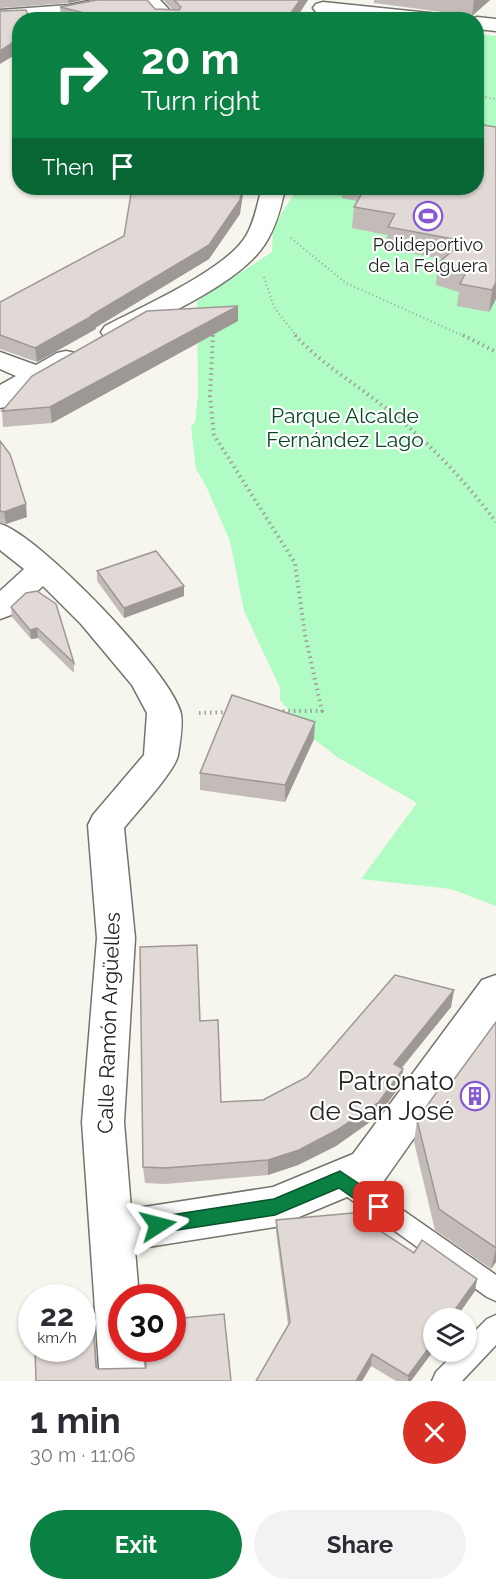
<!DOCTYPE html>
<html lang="en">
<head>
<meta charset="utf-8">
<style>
  body { margin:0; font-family:Raleway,sans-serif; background:#f2f2f3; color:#2b2b33; height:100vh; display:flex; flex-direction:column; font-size:22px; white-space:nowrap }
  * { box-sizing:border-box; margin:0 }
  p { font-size:20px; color:#7c7c81 }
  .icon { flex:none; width:33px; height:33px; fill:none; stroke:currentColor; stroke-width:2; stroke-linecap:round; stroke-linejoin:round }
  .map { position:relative; height:1381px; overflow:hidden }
  .drawer { display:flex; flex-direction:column; background:#fff; flex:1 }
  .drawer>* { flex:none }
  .hud { position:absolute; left:12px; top:12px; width:472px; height:183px; border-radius:24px; box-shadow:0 2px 4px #0004; background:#0b8043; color:#fff; overflow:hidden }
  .fabs { position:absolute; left:423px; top:1308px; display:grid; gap:12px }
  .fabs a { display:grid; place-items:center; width:54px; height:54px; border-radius:50%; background:#fff; box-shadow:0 2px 4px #0004; font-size:30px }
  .speed { position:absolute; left:18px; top:1284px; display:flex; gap:12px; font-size:30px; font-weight:700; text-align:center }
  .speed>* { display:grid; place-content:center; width:78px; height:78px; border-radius:50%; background:#fff; box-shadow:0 2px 4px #0004; line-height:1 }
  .speed small { font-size:15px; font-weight:400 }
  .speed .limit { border:9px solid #d22; background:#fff; color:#111 }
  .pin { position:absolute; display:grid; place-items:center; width:51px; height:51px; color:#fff; margin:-26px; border-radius:12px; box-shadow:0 3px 9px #0006 }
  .me { position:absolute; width:66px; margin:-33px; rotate:81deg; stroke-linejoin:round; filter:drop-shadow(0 0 4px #0008) }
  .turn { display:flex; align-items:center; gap:21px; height:126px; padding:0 30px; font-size:27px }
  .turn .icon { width:78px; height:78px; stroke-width:2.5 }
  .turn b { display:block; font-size:42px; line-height:51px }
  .then { display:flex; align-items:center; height:57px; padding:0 30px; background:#0003; gap:12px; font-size:22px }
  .round { display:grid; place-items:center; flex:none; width:63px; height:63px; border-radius:32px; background:#f2f2f3 }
  .headline { display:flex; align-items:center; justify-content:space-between; height:102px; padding:0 30px }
  h1 { font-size:36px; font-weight:700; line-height:45px }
  .action { display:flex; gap:12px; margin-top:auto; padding:12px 30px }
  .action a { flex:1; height:69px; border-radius:36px; background:#0b8043; color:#fff; font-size:24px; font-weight:700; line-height:69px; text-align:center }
  .action a+a { background:#f2f2f3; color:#2b2b33 }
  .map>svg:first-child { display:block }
  .green { fill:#b0fcc4 }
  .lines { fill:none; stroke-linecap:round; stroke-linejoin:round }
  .service-casing { stroke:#75736d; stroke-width:3 }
  .minor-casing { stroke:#75736d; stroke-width:3 }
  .path-far1 { stroke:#9e9e98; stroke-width:2; stroke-dasharray:1 3; stroke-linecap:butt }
  .path { stroke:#9e9e98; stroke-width:4; stroke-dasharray:1.5 4; stroke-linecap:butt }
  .service { fill:#fff; fill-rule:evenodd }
  .minor { fill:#fff; fill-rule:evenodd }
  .wall { fill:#c2bbb7 }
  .shaded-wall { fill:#9e9895 }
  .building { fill:#e1d9d5; stroke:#9e9895; stroke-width:1.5 }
  .route { fill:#0b8043; stroke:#07532c; stroke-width:1.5 }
  .labels { text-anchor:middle; stroke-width:4.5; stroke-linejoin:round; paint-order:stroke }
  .far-poi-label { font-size:18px; fill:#22221f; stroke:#fff }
  .park-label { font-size:21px; fill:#064622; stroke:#fff }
  .street-label { font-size:21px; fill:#22221f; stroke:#fff }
  .near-poi-label { font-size:26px; fill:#22221f; stroke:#fff; text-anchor:end }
</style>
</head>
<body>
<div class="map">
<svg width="496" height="1381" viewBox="0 0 496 1381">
  <rect width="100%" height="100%" fill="#f7f6ee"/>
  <path class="green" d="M 477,34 L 496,36 L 496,149 L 477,145 Z
    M 298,188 L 349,188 L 368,203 L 394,236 L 496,263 L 458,305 L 489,312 L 496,299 L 496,906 L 451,889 L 361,879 L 417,803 L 337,757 L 314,739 L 280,700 L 280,688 L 244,611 L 230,541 L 206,486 L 196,469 L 191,427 L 195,422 L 198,394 L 197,301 L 272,252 L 273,227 Z"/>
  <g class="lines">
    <g class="service-casing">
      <path id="service" d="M 340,1168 L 348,1172 L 496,1275 L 496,1301 L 487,1297 L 332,1186 L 328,1179 L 332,1172 Z
        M 496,1315 L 496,1345 L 462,1381 L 432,1381 L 436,1372 L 456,1352 L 466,1352 L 466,1340 L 487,1319 Z"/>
    </g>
    <g class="minor-casing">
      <path id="minor" d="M 93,0 L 132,0 L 129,4 L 69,17 L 0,22 L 0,10 L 69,5 Z
        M 139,0 L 160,0 L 179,20 L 157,20 Z
        M 323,2 L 439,14 L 446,16 L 449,20 L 377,20 L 316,12 L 313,8 L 316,4 Z
        M 477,17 L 496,19 L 496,31 L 477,29 L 477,20 L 469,20 Z
        M 262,188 L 285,188 C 281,208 276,227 265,244 C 240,283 164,315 123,338 L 114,340 L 105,338 L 101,332 L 105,326 C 141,307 226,270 246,236 C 255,221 257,204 262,188 Z
        M 66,351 L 75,353 L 79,359 L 75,365 L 16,399 L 10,406 L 0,408 L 0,385 L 16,376 L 0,369 L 0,352 L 36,365 L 57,353 Z
        M 0,524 C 38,534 173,674 181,714 C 183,725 180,743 178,755 C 176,770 135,814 124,828 L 135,938 L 124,1122 L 131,1209 L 273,1187 L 353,1154 L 482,980 L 496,975 L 496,1022 L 383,1182 L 275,1227 L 135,1249 L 139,1298 L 122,1298 L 122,1348 L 143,1348 L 146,1381 L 100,1381 L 82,1122 L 97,938 L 88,825 L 93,815 L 144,755 L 147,713 L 132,685 L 81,624 L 43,586 L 11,615 L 0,619 L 0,591 L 24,569 L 0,550 Z"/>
    </g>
    <path class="path-far1" d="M 477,91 L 482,91 L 480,96 L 496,99
      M 291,238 L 346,283 L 466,337
      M 264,277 L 274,307 L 297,337
      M 213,337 L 213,333"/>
    <path class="path" d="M 213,335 L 210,396 L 214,435 L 295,563 L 305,635 L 322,711 L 277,711
      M 295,335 C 322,365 358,385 388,410 C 429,442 465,481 496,522
      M 463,335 L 496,352
      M 199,713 L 228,712"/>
    <use href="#service" class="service"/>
    <use href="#minor" class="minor"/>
  </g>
  <path class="wall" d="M 0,0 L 82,0 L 69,3 L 0,8 Z
    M 163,0 L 308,0 L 295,20 L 61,20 L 60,7 L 172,9 Z
    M 374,0 L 490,0 L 472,16 L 374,3 Z
    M 496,127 L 496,299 L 489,312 L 457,306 L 459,292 L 436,285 L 438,263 L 443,259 L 386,249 L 387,235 L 352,228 L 354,207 L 357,201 L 342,198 L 342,188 L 477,188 Z
    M 240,214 L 209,259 L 95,328 L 96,329 L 37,362 L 0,349 L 0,302 L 124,236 Z
    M 238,321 L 52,423 L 3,427 L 2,411 Z
    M 0,441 L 27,517 L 6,524 L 0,523 Z
    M 97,571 L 184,596 L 124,618 L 97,581 Z
    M 26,593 L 74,663 L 74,673 L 38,638 L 31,639 L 12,617 L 11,607 Z
    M 314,739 L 285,802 L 200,790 L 200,773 Z
    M 454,990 L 451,1007 L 401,1068 L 403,1069 L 401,1085 L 377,1117 L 336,1146 L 298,1165 L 268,1175 L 166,1184 L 145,1183 L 143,1167 L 200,1021 L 221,1102 L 263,1100 L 307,1077 Z
    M 496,1022 L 496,1262 L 491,1269 L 435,1230 L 414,1142 L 417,1120 L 447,1089 Z
    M 276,1220 L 414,1253 L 477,1279 L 475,1291 L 434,1318 L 434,1350 L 411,1381 L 396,1381 L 371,1366 L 362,1381 L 256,1381 L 288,1325 L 276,1232 Z"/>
  <path class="shaded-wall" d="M 68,0 L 82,0 L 69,3 Z
    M 300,0 L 308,0 L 295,20 L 286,20 Z
    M 474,0 L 490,0 L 472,16 Z
    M 20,38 L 20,52 L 0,64 L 0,51 Z
    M 242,188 L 244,188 L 240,214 L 209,259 L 95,328 L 96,329 L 37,362 L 35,348 L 92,315 Z
    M 496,282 L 496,299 L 489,312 L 492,290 Z
    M 238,306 L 238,321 L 52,423 L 50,407 Z
    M 26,504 L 27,517 L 6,524 L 4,512 Z
    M 184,586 L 184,596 L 124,618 L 124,608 Z
    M 37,628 L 38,638 L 31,639 L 30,630 Z
    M 315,722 L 314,739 L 285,802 L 285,785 Z
    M 454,990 L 451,1007 L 392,1080 L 394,1064 Z
    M 403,1069 L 401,1085 L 377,1117 L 336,1146 L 298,1165 L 268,1175 L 268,1160 Z
    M 496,1248 L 496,1262 L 491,1269 Z
    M 477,1279 L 475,1291 L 456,1318 L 449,1318 Z
    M 92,1307 L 94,1322 L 98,1381 L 96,1367 Z
    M 434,1341 L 434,1350 L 411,1381 L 408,1381 L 408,1376 Z
    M 372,1354 L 371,1366 L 362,1381 L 356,1381 Z"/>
  <path class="building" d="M 97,0 L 147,0 L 155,9 L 179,10 L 181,7 L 174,0 L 300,0 L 286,20 L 113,20 L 60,7 Z
    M 26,10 L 31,20 L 20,20 L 20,38 L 0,51 L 0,11 Z
    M 477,124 L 496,127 L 496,282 L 492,290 L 460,284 L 466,272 L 438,263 L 464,241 L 388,227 L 395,214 L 354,207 L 365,188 L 477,188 Z
    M 132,188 L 242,188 L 240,200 L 209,245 L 92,315 L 94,315 L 35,348 L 0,335 L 0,302 L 124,236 Z
    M 238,306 L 50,407 L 2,411 L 32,376 L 147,311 Z
    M 0,441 L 10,454 L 26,504 L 4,512 L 0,511 Z
    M 156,551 L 184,586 L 124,608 L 97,571 Z
    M 37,591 L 56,604 L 74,663 L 37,628 L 30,630 L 11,607 L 26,593 Z
    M 232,695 L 315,722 L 285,785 L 200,773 Z
    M 197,945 L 200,1021 L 218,1020 L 221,1102 L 263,1100 L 307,1077 L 395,975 L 454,990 L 394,1064 L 403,1069 L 379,1102 L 337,1130 L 299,1150 L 268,1160 L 165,1168 L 143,1167 L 140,947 Z
    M 496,1022 L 496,1248 L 439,1209 L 417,1120 L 441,1086 L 447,1089 Z
    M 353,1213 L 414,1253 L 422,1240 L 477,1279 L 449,1318 L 434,1318 L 434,1341 L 408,1376 L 372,1354 L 356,1381 L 256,1381 L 290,1322 L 276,1220 Z
    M 92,1307 L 96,1367 L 98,1369 L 146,1368 L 145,1348 L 172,1348 L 172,1319 L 224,1314 L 231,1381 L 36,1381 L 35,1348 L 82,1348 L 82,1308 Z"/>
  <path class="route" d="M 340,1171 L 385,1201 L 388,1207 L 385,1212 L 379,1215 L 373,1212 L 339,1188 L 275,1215 L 158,1233 L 151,1231 L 149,1225 L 151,1219 L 158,1217 L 274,1199 Z"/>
  <defs>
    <g id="stadium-ring" transform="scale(1.5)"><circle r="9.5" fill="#fff" stroke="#8659d3" stroke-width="1.5"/><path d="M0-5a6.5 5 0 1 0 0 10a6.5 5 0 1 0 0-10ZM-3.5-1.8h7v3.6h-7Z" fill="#8659d3"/></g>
    <g id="building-ring" transform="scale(1.5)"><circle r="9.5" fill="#fff" stroke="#8659d3" stroke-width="1.5"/><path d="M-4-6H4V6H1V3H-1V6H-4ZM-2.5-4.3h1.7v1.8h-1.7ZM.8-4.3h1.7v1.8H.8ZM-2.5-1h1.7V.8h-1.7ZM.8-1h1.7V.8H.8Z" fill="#8659d3"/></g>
  </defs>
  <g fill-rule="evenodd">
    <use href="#stadium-ring" x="428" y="216"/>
    <use href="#building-ring" x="475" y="1096"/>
  </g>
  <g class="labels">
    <g class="far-poi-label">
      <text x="428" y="251">Polideportivo<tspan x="428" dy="21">de la Felguera</tspan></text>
    </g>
    <g class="park-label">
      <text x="345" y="423">Parque Alcalde<tspan x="345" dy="24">Fernández Lago</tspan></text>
    </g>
    <g class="street-label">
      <text transform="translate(109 1023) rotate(-88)" y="7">Calle Ramón Argüelles</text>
    </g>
    <g class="near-poi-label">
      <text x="454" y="1090">Patronato<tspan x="454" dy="30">de San José</tspan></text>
    </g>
  </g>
</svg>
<div class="fabs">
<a><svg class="icon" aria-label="layers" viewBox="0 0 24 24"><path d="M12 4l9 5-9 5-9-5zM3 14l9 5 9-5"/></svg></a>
</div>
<div class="speed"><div>22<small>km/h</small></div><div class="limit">30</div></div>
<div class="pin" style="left:379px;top:1207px;background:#d93025"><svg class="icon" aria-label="arrive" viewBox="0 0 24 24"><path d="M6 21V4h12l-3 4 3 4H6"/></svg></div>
<svg class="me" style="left:158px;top:1225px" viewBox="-20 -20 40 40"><path d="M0-17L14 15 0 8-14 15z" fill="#0b8043" stroke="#fff" stroke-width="4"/></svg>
<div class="hud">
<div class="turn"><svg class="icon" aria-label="right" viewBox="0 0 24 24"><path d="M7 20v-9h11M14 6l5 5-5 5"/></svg><div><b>20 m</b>Turn right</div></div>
<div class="then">Then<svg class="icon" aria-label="arrive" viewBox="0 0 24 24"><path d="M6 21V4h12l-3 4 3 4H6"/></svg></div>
</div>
</div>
<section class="drawer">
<div class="headline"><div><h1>1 min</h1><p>30 m · 11:06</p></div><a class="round" style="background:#d93025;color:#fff"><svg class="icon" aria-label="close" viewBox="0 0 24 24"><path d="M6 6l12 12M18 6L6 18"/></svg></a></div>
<div class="action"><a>Exit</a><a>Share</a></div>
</section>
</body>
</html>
